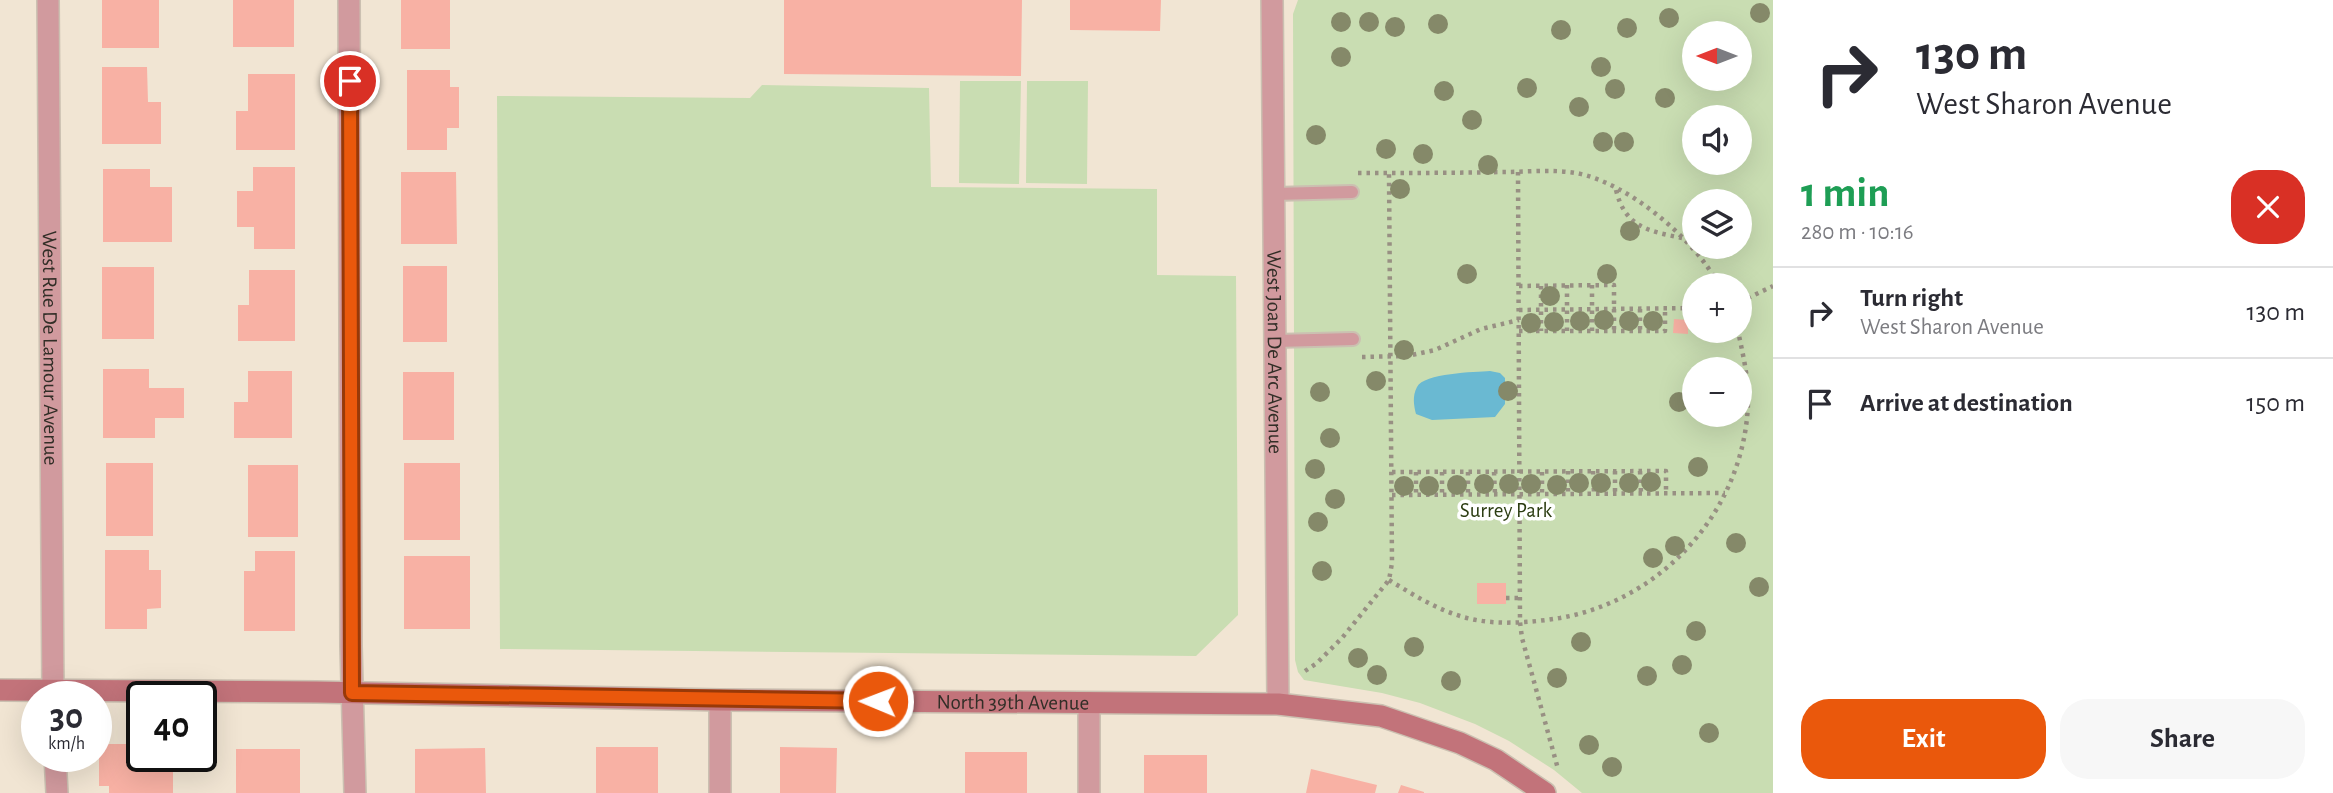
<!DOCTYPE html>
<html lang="en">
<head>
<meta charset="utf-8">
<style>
  body { margin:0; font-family:"Alegreya Sans",sans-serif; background:#f7f7f7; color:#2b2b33; height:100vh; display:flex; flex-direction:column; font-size:26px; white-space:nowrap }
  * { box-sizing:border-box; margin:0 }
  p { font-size:23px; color:#7c7c81 }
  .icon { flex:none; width:38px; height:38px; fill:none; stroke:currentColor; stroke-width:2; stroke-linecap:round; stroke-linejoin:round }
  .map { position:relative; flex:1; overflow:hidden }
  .panel { display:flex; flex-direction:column; background:#fff; width:560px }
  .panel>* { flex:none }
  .guide { background:#fff; color:#2b2b33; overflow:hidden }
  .needle { width:46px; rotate:270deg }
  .buttons { position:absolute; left:1682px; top:21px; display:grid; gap:14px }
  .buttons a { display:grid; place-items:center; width:70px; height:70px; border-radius:50%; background:#fff; box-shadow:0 7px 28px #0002; font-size:35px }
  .speed { position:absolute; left:21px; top:681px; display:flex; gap:14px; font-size:35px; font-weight:700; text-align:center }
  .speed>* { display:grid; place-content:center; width:91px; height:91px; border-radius:50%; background:#fff; box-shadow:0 7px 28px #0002; line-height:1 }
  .speed small { font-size:18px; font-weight:400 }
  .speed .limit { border:4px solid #111; border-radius:10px; background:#fff; color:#111 }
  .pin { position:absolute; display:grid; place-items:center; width:60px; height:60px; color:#fff; margin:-30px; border:4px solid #fff; border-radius:50%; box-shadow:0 2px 7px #0007 }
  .me { position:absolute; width:77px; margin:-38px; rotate:271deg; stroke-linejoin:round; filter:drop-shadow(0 0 5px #0008) }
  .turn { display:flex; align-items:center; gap:24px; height:147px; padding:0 28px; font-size:32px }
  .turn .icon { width:91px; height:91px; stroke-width:2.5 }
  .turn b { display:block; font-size:49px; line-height:60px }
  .round { display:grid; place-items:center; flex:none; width:74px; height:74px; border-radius:28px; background:#f7f7f7 }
  .headline { display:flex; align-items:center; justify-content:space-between; height:119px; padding:0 28px }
  h1 { font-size:42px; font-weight:700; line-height:52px; color:#1e9e55 }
  .action { display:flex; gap:14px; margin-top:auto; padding:14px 28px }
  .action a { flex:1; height:80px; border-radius:28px; background:#ea580c; color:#fff; font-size:28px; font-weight:700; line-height:80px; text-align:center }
  .action a+a { background:#f7f7f7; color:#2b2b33 }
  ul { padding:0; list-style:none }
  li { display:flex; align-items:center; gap:21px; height:91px; padding:0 28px; border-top:2px solid #e1e1e2 }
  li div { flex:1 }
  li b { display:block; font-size:26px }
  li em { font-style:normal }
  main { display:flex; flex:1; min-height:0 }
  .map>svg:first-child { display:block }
  .green { fill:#c9ddb2; fill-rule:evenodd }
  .water { fill:#6ab9d2 }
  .building { fill:#f8b1a4 }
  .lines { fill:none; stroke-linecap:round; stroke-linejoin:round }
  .lane-casing { stroke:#cbc0b1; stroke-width:16 }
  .street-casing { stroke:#cbc0b1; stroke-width:24 }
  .secondary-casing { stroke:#cbc0b1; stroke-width:24 }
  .path { stroke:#989083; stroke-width:4.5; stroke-dasharray:3.5 5; stroke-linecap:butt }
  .lane { stroke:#d19a9e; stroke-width:12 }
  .street { stroke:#d19a9e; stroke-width:21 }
  .secondary { stroke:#c2737a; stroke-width:21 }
  .tree { fill:#858969 }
  .route-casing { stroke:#983908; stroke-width:18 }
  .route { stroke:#ea580c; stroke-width:12 }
  .labels { text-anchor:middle; stroke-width:7; stroke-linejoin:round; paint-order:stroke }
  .street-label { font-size:21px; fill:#322e27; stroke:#fff }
  .park-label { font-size:21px; fill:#2c3d12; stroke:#fff }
</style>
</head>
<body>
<main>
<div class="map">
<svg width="1773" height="793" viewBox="0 0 1773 793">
  <rect width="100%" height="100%" fill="#f1e5d3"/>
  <path class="green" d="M 1298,0 L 1773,0 L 1773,793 L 1582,793 L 1554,770 L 1509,741 L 1475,724 L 1420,703 L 1382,693 L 1304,680 L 1298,672 L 1295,660 L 1293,14 ZM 1694,33 L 1740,33 L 1740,79 L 1694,79 ZM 1694,117 L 1740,117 L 1740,163 L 1694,163 ZM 1694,201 L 1740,201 L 1740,247 L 1694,247 ZM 1694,285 L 1740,285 L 1740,331 L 1694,331 ZM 1694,369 L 1740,369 L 1740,415 L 1694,415 Z
    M 960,81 L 1021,81 L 1019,184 L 959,183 Z
    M 1027,81 L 1088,81 L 1087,184 L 1026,183 Z
    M 762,85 L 929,88 L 931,187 L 1157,189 L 1157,275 L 1236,276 L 1238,615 L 1196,656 L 500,649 L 497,96 L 750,98 Z"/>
  <path class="water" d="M 1490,371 L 1500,373 L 1505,378 L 1505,404 L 1495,417 L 1432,420 L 1416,414 C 1414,406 1412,396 1417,387 C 1424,373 1475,372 1490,371 Z"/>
  <path class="building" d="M 102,0 L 159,0 L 159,48 L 102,48 Z
    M 233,0 L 294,0 L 294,47 L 233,47 Z
    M 401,0 L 450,0 L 450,49 L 401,49 Z
    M 784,0 L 1022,0 L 1021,76 L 784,74 Z
    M 1070,0 L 1161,0 L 1160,31 L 1070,30 Z
    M 102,67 L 147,67 L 148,102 L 161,102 L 161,144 L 102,144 Z
    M 407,70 L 450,70 L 450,87 L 459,87 L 459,128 L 447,128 L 447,150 L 407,150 Z
    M 248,74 L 295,74 L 295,150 L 236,150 L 236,111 L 248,111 Z
    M 253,167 L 295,167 L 295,249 L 254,249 L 254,227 L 237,227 L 237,191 L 253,191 Z
    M 103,169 L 150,169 L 150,187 L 172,187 L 172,242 L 103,242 Z
    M 401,172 L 456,172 L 457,244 L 401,244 Z
    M 403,266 L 447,266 L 447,342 L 403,342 Z
    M 102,267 L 154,267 L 154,339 L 102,339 Z
    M 249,270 L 295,270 L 295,341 L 238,341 L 238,305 L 249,305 Z
    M 1674,319 L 1688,320 L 1688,334 L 1673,333 Z
    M 103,369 L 149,369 L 149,388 L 184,388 L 184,418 L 155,418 L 155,438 L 103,438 Z
    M 248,371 L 292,371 L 292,438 L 234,438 L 234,402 L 248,402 Z
    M 403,372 L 454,372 L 454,440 L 403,440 Z
    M 106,463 L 153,463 L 153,536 L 106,536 Z
    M 404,463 L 460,463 L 460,540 L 404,540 Z
    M 248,465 L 298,465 L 298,537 L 248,537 Z
    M 105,550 L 149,550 L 149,570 L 161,570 L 161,608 L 147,609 L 147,629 L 105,629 Z
    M 255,551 L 295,551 L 295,631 L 244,631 L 244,571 L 255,571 Z
    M 404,556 L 470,556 L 470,629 L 404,629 Z
    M 1477,583 L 1506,583 L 1506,604 L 1477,604 Z
    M 99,744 L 142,744 L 142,756 L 173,756 L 173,793 L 109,793 L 109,786 L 99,786 Z
    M 596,747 L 658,747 L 658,793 L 596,793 Z
    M 780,747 L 837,748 L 836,793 L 780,793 Z
    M 485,748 L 486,793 L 415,793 L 415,749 Z
    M 236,749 L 300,749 L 300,793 L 236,793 Z
    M 965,752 L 1027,752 L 1027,793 L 965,793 Z
    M 1144,755 L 1207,755 L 1207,793 L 1144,793 Z
    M 1311,769 L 1377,785 L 1375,793 L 1306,793 Z
    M 1401,785 L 1424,792 L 1424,793 L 1398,793 Z"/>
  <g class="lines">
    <g class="lane-casing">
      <path id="lane" d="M 1274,194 L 1352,192
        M 1275,341 L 1353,339"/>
    </g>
    <g class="street-casing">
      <g id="street">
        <path id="s1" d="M 48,0 L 53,696"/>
        <path d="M 349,0 L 351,646 L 355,793"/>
        <path id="s2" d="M 1272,0 L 1278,704"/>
        <path d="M 1089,703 L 1089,793"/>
        <path d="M 55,756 L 57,793"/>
        <path d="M 720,793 L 720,700"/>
      </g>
    </g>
    <g class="secondary-casing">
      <g id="secondary">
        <path id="s3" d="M 0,690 L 317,692 L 720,700 L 1278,704 L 1381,716 L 1460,743 L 1496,760 L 1545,793"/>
      </g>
    </g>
    <path class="path" d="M 1518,172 L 1520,622 L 1522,638 L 1558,769
      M 1358,173 C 1406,173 1454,173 1502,172 C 1526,172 1552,169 1576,173 C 1629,183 1694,239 1719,285
      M 1616,190 C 1625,227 1648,231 1682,238
      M 1567,285 L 1567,331
      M 1592,285 L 1592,331
      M 1519,286 L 1614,285 L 1614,331
      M 1541,286 L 1541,331
      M 1740,302 L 1773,286
      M 1640,309 L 1640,331
      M 1519,310 L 1694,308
      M 1519,331 L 1665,331 L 1665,309
      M 1362,357 L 1407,356 L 1435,350 L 1481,329 L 1519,320
      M 1568,471 L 1568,494
      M 1593,471 L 1594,494
      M 1615,471 L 1615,493
      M 1640,471 L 1641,493
      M 1392,472 L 1666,471 L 1666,493
      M 1416,472 L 1416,495
      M 1442,472 L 1442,495
      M 1468,472 L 1468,495
      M 1494,472 L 1495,494
      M 1542,472 L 1542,494
      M 1392,495 L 1725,493
      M 1389,580 C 1412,594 1434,608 1460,616 C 1491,626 1528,623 1560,618 C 1663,600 1744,510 1748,404 C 1749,379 1743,355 1738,331
      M 1506,598 L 1520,598
      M 1305,671 L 1317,663 L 1342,638 L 1389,580 L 1392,563 L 1389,173"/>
    <use href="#lane" class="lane"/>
    <use href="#street" class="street"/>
    <use href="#secondary" class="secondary"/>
  </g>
  <g class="tree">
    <circle cx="1760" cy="13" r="10"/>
    <circle cx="1669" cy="18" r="10"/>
    <circle cx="1341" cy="22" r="10"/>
    <circle cx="1369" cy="22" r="10"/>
    <circle cx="1438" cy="24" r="10"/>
    <circle cx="1395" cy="27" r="10"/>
    <circle cx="1627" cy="28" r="10"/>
    <circle cx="1561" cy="30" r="10"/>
    <circle cx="1341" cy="57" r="10"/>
    <circle cx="1601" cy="67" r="10"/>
    <circle cx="1527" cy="88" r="10"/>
    <circle cx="1615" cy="89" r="10"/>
    <circle cx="1444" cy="91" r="10"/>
    <circle cx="1665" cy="98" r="10"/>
    <circle cx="1579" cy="107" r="10"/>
    <circle cx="1472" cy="120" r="10"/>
    <circle cx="1316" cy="135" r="10"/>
    <circle cx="1603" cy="142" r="10"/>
    <circle cx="1624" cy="142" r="10"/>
    <circle cx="1386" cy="149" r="10"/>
    <circle cx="1423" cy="154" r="10"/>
    <circle cx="1488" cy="165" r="10"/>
    <circle cx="1400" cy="189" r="10"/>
    <circle cx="1630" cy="231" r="10"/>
    <circle cx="1467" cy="274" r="10"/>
    <circle cx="1607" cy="274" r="10"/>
    <circle cx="1550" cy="296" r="10"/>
    <circle cx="1604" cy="320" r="10"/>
    <circle cx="1580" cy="321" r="10"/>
    <circle cx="1629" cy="321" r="10"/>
    <circle cx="1653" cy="321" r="10"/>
    <circle cx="1554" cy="322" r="10"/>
    <circle cx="1531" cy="323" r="10"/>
    <circle cx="1404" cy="350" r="10"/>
    <circle cx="1376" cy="381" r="10"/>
    <circle cx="1508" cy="391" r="10"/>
    <circle cx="1320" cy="392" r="10"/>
    <circle cx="1679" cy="402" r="10"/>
    <circle cx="1330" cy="438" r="10"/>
    <circle cx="1698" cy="467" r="10"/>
    <circle cx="1315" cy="469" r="10"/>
    <circle cx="1651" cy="482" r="10"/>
    <circle cx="1579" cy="483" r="10"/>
    <circle cx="1601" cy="483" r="10"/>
    <circle cx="1629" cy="483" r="10"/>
    <circle cx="1484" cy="484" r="10"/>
    <circle cx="1509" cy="484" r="10"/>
    <circle cx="1531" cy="484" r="10"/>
    <circle cx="1457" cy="485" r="10"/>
    <circle cx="1557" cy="485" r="10"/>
    <circle cx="1404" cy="486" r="10"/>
    <circle cx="1429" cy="486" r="10"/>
    <circle cx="1335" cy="499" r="10"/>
    <circle cx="1318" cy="522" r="10"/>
    <circle cx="1736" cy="543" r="10"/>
    <circle cx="1675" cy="546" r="10"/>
    <circle cx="1653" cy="558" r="10"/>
    <circle cx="1322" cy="571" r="10"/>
    <circle cx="1759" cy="587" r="10"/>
    <circle cx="1696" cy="631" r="10"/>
    <circle cx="1581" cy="642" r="10"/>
    <circle cx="1414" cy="647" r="10"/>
    <circle cx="1358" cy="658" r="10"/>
    <circle cx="1682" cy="665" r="10"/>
    <circle cx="1377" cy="675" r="10"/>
    <circle cx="1647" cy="676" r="10"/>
    <circle cx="1557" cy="678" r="10"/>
    <circle cx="1451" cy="681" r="10"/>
    <circle cx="1709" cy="733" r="10"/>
    <circle cx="1589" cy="745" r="10"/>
    <circle cx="1612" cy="767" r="10"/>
  </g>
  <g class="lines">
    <g class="route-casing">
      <path id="route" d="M 350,81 L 352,693 L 878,701"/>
    </g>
    <use href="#route" class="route"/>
  </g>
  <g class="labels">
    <g class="street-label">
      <text dy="7" stroke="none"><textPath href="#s1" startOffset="348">West Rue De Lamour Avenue</textPath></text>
      <text dy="7" stroke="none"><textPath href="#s2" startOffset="352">West Joan De Arc Avenue</textPath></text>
      <text dy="7" stroke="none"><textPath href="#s3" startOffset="1013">North 39th Avenue</textPath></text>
    </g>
    <g class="park-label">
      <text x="1506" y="517">Surrey Park</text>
    </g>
  </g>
</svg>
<div class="buttons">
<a><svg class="needle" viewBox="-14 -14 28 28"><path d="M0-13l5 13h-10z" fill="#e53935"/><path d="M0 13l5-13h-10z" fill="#7c7c81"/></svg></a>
<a><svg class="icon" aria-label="sound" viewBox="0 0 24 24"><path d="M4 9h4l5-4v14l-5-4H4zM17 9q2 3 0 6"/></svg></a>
<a><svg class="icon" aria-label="layers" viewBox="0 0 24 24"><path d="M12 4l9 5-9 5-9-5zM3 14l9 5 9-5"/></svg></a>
<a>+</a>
<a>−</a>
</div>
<div class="speed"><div>30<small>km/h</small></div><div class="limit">40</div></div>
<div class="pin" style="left:350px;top:81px;background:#d93025"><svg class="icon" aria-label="arrive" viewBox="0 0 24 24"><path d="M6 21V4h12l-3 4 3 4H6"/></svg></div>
<svg class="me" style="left:878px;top:701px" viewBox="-20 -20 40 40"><circle r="17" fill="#ea580c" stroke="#fff" stroke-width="3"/><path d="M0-11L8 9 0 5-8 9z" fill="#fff"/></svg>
</div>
<section class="panel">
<div class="guide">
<div class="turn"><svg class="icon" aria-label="right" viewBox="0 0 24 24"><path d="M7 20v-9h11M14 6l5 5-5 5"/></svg><div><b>130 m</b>West Sharon Avenue</div></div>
</div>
<div class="headline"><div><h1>1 min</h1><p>280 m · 10:16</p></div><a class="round" style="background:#d93025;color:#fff"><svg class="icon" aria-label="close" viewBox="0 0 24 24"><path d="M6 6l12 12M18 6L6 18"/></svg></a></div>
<ul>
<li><svg class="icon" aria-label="right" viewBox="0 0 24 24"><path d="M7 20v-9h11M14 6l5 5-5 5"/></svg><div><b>Turn right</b><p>West Sharon Avenue</p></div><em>130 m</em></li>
<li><svg class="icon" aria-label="arrive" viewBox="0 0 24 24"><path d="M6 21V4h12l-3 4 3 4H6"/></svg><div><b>Arrive at destination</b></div><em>150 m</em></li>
</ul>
<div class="action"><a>Exit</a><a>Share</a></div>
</section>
</main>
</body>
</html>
